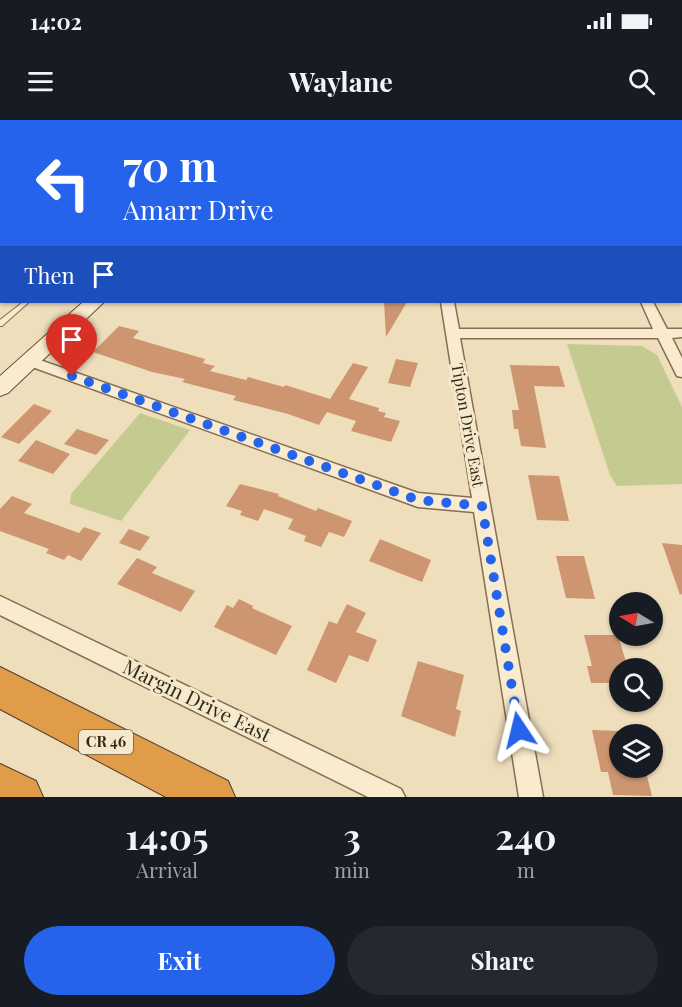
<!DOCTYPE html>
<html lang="en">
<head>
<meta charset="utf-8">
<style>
  body { margin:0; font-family:"Playfair Display",serif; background:#242831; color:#f1f3f6; height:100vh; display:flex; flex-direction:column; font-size:22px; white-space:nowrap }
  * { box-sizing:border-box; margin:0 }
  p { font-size:20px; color:#9ea1a6 }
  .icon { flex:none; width:33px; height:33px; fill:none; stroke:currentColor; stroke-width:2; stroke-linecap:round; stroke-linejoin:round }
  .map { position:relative; height:677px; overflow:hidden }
  .side { display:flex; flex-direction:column; background:#171b24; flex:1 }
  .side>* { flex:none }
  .banner { position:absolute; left:0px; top:0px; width:682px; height:183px; box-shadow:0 2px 4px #0004; background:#2563eb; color:#fff; overflow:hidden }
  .needle { width:39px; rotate:280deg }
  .buttons { position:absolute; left:609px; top:472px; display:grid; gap:12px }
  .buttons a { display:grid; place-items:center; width:54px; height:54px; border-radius:50%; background:#171b24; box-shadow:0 2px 4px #0004; font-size:30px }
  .pin { position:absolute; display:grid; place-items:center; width:51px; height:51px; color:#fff; margin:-62px -26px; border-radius:50% 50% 50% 0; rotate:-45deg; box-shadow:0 0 6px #0007 }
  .pin .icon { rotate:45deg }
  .me { position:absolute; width:66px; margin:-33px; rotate:350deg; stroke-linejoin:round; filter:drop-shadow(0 0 4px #0008) }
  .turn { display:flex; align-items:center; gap:21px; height:126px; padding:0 24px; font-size:27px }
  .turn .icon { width:78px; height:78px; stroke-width:2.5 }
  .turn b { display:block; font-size:42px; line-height:51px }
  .then { display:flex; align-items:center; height:57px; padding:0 24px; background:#0003; gap:12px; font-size:22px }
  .eta { display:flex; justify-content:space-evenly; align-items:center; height:102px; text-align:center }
  .eta b { font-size:36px; font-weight:700; line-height:42px }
  .button { display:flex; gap:12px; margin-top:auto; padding:12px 24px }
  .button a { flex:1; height:69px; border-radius:36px; background:#2563eb; color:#fff; font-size:24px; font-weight:700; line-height:69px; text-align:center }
  .button a+a { background:#242831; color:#f1f3f6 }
  .status { display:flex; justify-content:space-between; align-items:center; height:42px; padding:0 30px; background:#171b24; direction:ltr }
  .status svg { height:16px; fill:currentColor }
  header { display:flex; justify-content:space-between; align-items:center; height:78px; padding:0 24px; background:#171b24; font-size:27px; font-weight:700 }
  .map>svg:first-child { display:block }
  .green { fill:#c5cb90 }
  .building { fill:#cd9671 }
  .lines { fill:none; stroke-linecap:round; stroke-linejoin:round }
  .lane-casing { stroke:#856e55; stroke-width:2 }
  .street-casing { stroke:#856e55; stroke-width:3 }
  .secondary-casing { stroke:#664f39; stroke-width:2 }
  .highway-casing { stroke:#523c2a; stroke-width:2 }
  .lane { fill:#f9ecce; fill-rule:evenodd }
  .street { fill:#f9ecce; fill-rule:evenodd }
  .secondary { fill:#f9ecce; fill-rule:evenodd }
  .highway { fill:#e09c49; fill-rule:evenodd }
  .route { stroke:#2563eb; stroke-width:10; stroke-dasharray:0 18 }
  .labels { text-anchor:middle; stroke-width:6; stroke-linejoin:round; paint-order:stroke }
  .shield { fill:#f5e9cb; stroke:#6e6050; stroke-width:1.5 }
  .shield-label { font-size:15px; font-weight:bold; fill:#34261b }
  .street-label { font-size:16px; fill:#34261b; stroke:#f5e9cb }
  .near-street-label { font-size:20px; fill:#34261b; stroke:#f5e9cb }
</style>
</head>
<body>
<div class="status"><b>14:02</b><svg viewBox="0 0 49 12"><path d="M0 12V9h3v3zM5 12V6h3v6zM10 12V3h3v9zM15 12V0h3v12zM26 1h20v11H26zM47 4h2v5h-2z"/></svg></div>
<header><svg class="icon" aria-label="menu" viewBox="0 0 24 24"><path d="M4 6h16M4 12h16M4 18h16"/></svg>Waylane<svg class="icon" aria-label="search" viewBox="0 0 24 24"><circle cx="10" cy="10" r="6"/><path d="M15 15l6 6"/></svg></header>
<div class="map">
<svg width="682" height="677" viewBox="0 0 682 677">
  <rect width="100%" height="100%" fill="#eedebc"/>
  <path class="green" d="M 567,224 L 642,226 L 657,235 L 682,287 L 682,364 L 617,366 L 610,355 Z
    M 140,293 L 190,310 L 121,401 L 70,384 L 71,374 Z"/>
  <path class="building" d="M 384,182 L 407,182 L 386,217 Z
    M 119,206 L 139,211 L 133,218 L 205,239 L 203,243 L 215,246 L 210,251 L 246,260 L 248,257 L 284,267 L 285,265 L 330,279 L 353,243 L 368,247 L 349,279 L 379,288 L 378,291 L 386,293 L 384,297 L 400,301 L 391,322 L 351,311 L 356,301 L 327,292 L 319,305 L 288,294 L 233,280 L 236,276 L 182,262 L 185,259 L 152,252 L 93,232 Z
    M 396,239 L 418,243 L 410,267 L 388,263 Z
    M 510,245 L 559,246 L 565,267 L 534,266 L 546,328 L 521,326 L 518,309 L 514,309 L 512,290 L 519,290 Z
    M 34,284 L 52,291 L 19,324 L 1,317 Z
    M 77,309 L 109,320 L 96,335 L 64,324 Z
    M 36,320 L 70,334 L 53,354 L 18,341 Z
    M 528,355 L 559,356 L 569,401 L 537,400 Z
    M 240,364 L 279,374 L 278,376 L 316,391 L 318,388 L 352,401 L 344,417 L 329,412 L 321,427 L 304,421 L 306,416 L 288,409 L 293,399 L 264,389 L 258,401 L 240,395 L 242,391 L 226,386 Z
    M 12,376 L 32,384 L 24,393 L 79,413 L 84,407 L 101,413 L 81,441 L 68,435 L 64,440 L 46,433 L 49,429 L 0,411 L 0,389 Z
    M 129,409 L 150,417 L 140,431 L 119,423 Z
    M 380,419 L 431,440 L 422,462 L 369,441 Z
    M 662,423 L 682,425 L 682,474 L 680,475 Z
    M 556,436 L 584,436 L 595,479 L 566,478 Z
    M 137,438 L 157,447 L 152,453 L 195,471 L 181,492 L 117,464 Z
    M 239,479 L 253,486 L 252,488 L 292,506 L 276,535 L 214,507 L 227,485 L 233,488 Z
    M 347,484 L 366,493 L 356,512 L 377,520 L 368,542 L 349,535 L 336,563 L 307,550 L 329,501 L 337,504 Z
    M 584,515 L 618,515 L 628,549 L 620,549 L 620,563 L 591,563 L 587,546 L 592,546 Z
    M 418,541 L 464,555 L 456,589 L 461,591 L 455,617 L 401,596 Z
    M 592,610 L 620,611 L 620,648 L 645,648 L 652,676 L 613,675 L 608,652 L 601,652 Z"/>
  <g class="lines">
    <g class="lane-casing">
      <path id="lane" d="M 0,21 L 2,21 L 2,23 L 0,23 Z
        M 0,107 L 2,107 L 2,111 L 0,111 Z
        M 23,182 L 29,182 L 2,206 L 0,206 L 0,200 Z"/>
    </g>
    <g class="street-casing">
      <path id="street" d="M 410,0 L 420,0 L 420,2 L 410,2 Z
        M 551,0 L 561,0 L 561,2 L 551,2 Z
        M 0,6 L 2,6 L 2,12 L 0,12 Z
        M 441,182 L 454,182 L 459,209 L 653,209 L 641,182 L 653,182 L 667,209 L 682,209 L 682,217 L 672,218 L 682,238 L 682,257 L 677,256 L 658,218 L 460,218 L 543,677 L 519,677 L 474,392 L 418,387 L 24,244 L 22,241 L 24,238 L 34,238 L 418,373 L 472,378 Z
        M 0,476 L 401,669 L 405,677 L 368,677 L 0,495 Z"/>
    </g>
    <g class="secondary-casing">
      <path id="secondary" d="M 262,0 L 276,0 L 262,2 Z
        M 83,182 L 104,182 L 8,273 L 0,276 L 0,256 Z"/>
    </g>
    <g class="highway-casing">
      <path id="highway" d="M 0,547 L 228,661 L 235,677 L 166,677 L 0,589 Z
        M 0,644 L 36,661 L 43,677 L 0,677 Z"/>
    </g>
    <use href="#lane" class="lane"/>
    <use href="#street" class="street"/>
    <use href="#secondary" class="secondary"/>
    <use href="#highway" class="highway"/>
  </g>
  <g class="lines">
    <path class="route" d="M 72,256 L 418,380 L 482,386 L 519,610"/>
  </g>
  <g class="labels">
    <rect class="shield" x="79" y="610" width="54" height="24" rx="4.5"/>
    <g class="shield-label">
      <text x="106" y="627">CR 46</text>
    </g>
    <g class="street-label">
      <text transform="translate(468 305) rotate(80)" y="6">Tipton Drive East</text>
    </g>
    <g class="near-street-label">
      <text transform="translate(197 581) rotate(26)" y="7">Margin Drive East</text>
    </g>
  </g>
</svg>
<div class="buttons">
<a><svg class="needle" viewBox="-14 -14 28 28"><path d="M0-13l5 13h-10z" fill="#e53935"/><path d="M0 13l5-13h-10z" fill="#9ea1a6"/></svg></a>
<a><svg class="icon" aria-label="search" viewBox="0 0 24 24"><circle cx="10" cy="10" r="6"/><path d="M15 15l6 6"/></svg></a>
<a><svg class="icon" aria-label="layers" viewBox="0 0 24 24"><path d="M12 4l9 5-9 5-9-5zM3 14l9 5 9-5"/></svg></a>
</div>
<div class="pin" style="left:72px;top:256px;background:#d93025"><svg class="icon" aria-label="arrive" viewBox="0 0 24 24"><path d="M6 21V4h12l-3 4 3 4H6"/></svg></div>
<svg class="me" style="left:519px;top:610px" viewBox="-20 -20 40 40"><path d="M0-17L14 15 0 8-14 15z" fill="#2563eb" stroke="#fff" stroke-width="4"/></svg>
<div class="banner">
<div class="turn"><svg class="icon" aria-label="left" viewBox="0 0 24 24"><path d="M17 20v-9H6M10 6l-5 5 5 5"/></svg><div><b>70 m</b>Amarr Drive</div></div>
<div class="then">Then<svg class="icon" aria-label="arrive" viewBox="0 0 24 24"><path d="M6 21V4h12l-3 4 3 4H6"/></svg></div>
</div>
</div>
<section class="side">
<div class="eta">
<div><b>14:05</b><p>Arrival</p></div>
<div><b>3</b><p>min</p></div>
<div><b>240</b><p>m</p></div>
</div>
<div class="button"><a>Exit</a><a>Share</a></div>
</section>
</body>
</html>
